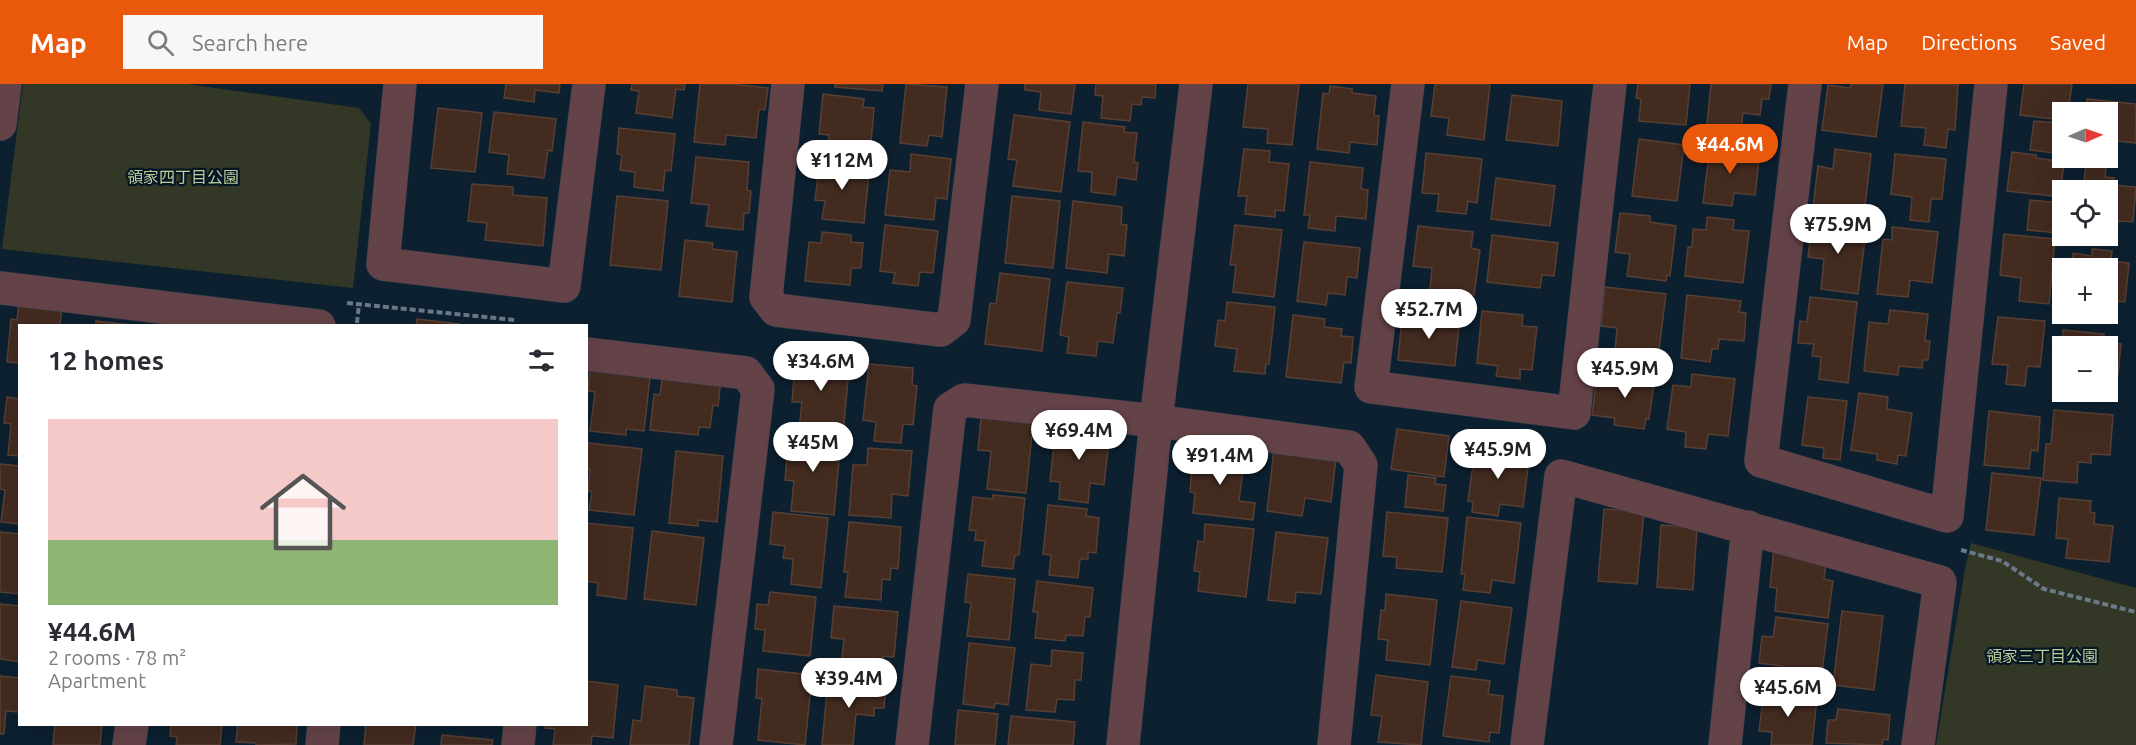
<!DOCTYPE html>
<meta charset="utf-8">
<style>
body{margin:0;font-family:Ubuntu,"Noto Sans JP",sans-serif;background:#f7f7f7;color:#2b2b33;height:100vh;display:flex;flex-direction:column;font-size:22px;white-space:nowrap}
*{box-sizing:border-box;margin:0}
p{font-size:20px;color:#7c7c81}
.icon{flex:none;width:33px;height:33px;fill:none;stroke:currentColor;stroke-width:2;stroke-linecap:round;stroke-linejoin:round}
.map{position:relative;flex:1;overflow:hidden}
.details{position:absolute;left:18px;top:240px;width:570px;height:402px;display:flex;flex-direction:column;background:#fff;border-radius:0px;box-shadow:0 6px 24px #0002}
.details>*{flex:none}
.needle{width:39px;rotate:88deg}
.controls{position:absolute;left:2052px;top:18px;display:grid;gap:12px}
.controls a{display:grid;place-items:center;width:66px;height:66px;border-radius:0px;background:#fff;box-shadow:0 6px 24px #0002;font-size:30px}
.price{position:absolute;translate:-50% -51px;padding:0 14px;border-radius:21px;background:#fff;color:#222;font-size:20px;line-height:39px;filter:drop-shadow(0 2px 3px #0008)}
.price::after{content:'';position:absolute;left:50%;top:36px;width:18px;height:14px;margin-left:-9px;background:inherit;clip-path:polygon(0 0,100% 0,50% 100%)}
.price.selected{background:#ea580c;color:#fff}
ul{padding:0;list-style:none}
li{display:grid;align-content:center;gap:12px;height:318px;padding:0 30px}
li span{display:grid;place-items:center;height:186px;border-radius:0px;color:#555}
li>.icon{margin-inline-start:auto}
span .icon{width:108px;height:108px;fill:#fffc;stroke-width:1}
li b{font-size:26px}
h2{display:flex;justify-content:space-between;align-items:center;height:72px;padding:0 30px;font-size:26px}
header{display:flex;align-items:center;gap:36px;box-sizing:border-box;height:84px;padding:0 30px;background:#ea580c;color:#fff}
header strong{font-size:28px}
nav{display:flex;gap:33px;margin-inline-start:auto;font-size:21px}
.search{width:420px;height:54px;background:#f7f7f7;display:flex;align-items:center;gap:15px;box-sizing:border-box;padding:0 21px;border-radius:0px;color:#7c7c81;font-size:22px}
.map>svg:first-child{display:block}
</style>
<header>
<strong>Map</strong>
<div class="search"><svg class="icon" aria-label="search" viewBox="0 0 24 24"><circle cx="10" cy="10" r="6"/><path d="M15 15l6 6"/></svg>Search here</div>
<nav><a>Map</a><a>Directions</a><a>Saved</a></nav>
</header>
<div class="map">
<svg width="2136" height="661" viewBox="0 0 2136 661">
<rect width="100%" height="100%" fill="#0c2030"/>
<g fill="#333826">
<path d="M23,0H187L359,24L371,40L353,204L2,165Z"/>
<path d="M1971,459L2136,504V661H1936L1965,485Z"/>
</g>
<g fill="#432b20" stroke="#583f33" stroke-width="1.5">
<path d="M506,0H560L559,9L535,6L534,18L504,14Z"/>
<path d="M632,0H685L684,6L676,5L672,34L636,29L639,7L631,6Z"/>
<path d="M700,0H732L768,4L765,26L759,25L756,54L726,51L725,61L694,58Z"/>
<path d="M835,0H883L882,7L835,3Z"/>
<path d="M906,0L947,3L942,53L929,51L927,62L900,59Z"/>
<path d="M1025,0H1075L1071,30L1039,26L1041,8L1025,6Z"/>
<path d="M1096,0H1156L1155,14L1142,13L1141,21L1132,20L1130,37L1101,34L1103,12L1095,11Z"/>
<path d="M1248,0H1299L1292,61L1267,59L1268,45L1243,43Z"/>
<path d="M1435,0H1490L1484,56L1447,51L1449,34L1431,32Z"/>
<path d="M1638,0H1690L1686,41L1639,37L1641,15L1636,14Z"/>
<path d="M1711,0H1771L1769,15H1762L1760,31L1743,29L1741,45L1707,41Z"/>
<path d="M1851,0H1883L1876,53L1822,46L1828,1L1850,4Z"/>
<path d="M1905,0H1958L1955,46L1948,45L1946,64L1924,61L1926,44L1901,42Z"/>
<path d="M2024,0H2072L2068,28H2062V36L2020,31Z"/>
<path d="M1330,2L1352,5V9L1376,12L1374,31L1379,32L1377,61L1350,58L1349,69L1317,65L1323,9L1329,10Z"/>
<path d="M823,10L864,15L863,23L874,24L870,71L828,67L829,51L819,50Z"/>
<path d="M1512,11L1562,17L1558,62L1506,56Z"/>
<path d="M2087,15L2136,20V59L2108,56V28H2085Z"/>
<path d="M438,24L482,29L475,88L431,84Z"/>
<path d="M494,28L556,35L552,67L548,66L544,94L507,90L509,71L489,68Z"/>
<path d="M1014,31L1070,38L1061,108L1013,102L1017,76L1008,75Z"/>
<path d="M2034,37L2058,39L2057,46L2062,47V70L2030,66Z"/>
<path d="M1083,38L1125,43L1124,48L1137,49L1134,78L1138,79L1136,96L1117,93L1115,111L1091,108L1092,88L1078,87Z"/>
<path d="M619,44L675,50L671,87L665,86L663,107L634,103L635,88L620,86L622,71L617,70Z"/>
<path d="M1639,55L1684,61L1677,117L1632,112Z"/>
<path d="M1710,62L1760,68L1755,111L1734,109L1732,122L1703,119Z"/>
<path d="M1244,65L1270,67L1269,78L1289,80L1284,127L1275,126V133L1245,130L1247,112H1238Z"/>
<path d="M1835,65L1871,70L1864,130L1813,124L1818,82L1833,85Z"/>
<path d="M2012,68L2036,71V74L2064,78L2060,113L2007,107Z"/>
<path d="M1426,69L1482,75L1477,119L1468,117L1466,130L1437,127L1439,110L1422,109Z"/>
<path d="M911,70L951,75L947,115L936,114L934,136L885,131L890,86L910,88Z"/>
<path d="M1895,70L1946,75L1942,115H1931L1929,138L1910,136L1912,113L1891,110Z"/>
<path d="M696,73L749,78L747,106L751,107L749,129H744L743,146L706,142L709,121L691,119Z"/>
<path d="M820,76L858,80L857,88L869,90L864,139L822,135L825,117L815,116Z"/>
<path d="M1310,78L1363,84L1361,105L1368,106L1366,135L1336,132L1335,147L1308,144L1310,131H1304Z"/>
<path d="M2086,80L2106,82L2105,93L2114,94L2113,101L2136,103L2133,138L2118,137L2117,147L2108,146V106H2083Z"/>
<path d="M1496,94L1555,102L1550,142L1491,135Z"/>
<path d="M472,100L513,103V111L547,114L543,162L485,156L487,139L468,137Z"/>
<path d="M617,112L668,117L661,186L610,181Z"/>
<path d="M1012,112L1060,117L1053,184L1005,179Z"/>
<path d="M2030,116L2061,119L2058,149L2027,146Z"/>
<path d="M1073,117L1122,123L1121,140L1127,141L1124,172L1109,170L1107,189L1066,184Z"/>
<path d="M1620,129L1650,132V138L1676,142L1670,192L1667,191L1666,197L1627,192L1630,170L1615,168Z"/>
<path d="M1707,133L1734,136L1733,146L1749,147L1743,199L1685,192L1688,163H1692L1693,145L1706,146Z"/>
<path d="M1820,134L1843,137L1842,145L1866,148L1858,210L1821,205L1824,175L1808,173L1812,140L1819,141Z"/>
<path d="M885,141L938,147L933,189L920,188L918,202L893,199L895,189L880,187Z"/>
<path d="M1235,141L1282,146L1274,213L1233,208L1236,181H1230Z"/>
<path d="M1418,142L1473,148L1471,164L1480,166L1474,211L1430,206L1432,184L1413,182Z"/>
<path d="M1892,143L1938,148L1932,199L1910,196L1908,213L1877,210L1883,155L1892,156Z"/>
<path d="M822,148L851,151V158L863,159L861,184H851L850,201L805,197L809,158L821,159Z"/>
<path d="M2004,150L2055,155L2049,220L2019,217L2021,194L2000,191Z"/>
<path d="M1492,151L1558,159L1554,192L1542,191L1540,204L1487,198Z"/>
<path d="M685,156L713,159L712,165L737,168L732,218L679,212Z"/>
<path d="M1304,158L1360,164L1357,194L1347,193L1345,211L1328,209L1326,221L1297,217Z"/>
<path d="M2092,165L2112,167L2111,177L2129,179L2125,218L2109,217L2107,231L2094,230H2108V184H2071L2073,169L2092,172Z"/>
<path d="M1000,189L1050,195L1042,267L985,260L990,219L996,220Z"/>
<path d="M1067,198L1123,204L1120,229H1117L1113,259L1098,257L1096,272L1067,269L1069,253L1060,251Z"/>
<path d="M1605,203L1666,210L1658,273L1615,267L1617,244L1601,242Z"/>
<path d="M1687,211L1741,217L1739,228L1746,229L1744,257L1719,255L1718,265H1712L1710,278L1681,274Z"/>
<path d="M1810,213L1857,218L1848,299L1819,295L1821,273L1812,272L1814,260L1798,259L1800,237L1807,238Z"/>
<path d="M19,218L62,223L60,242H20V279L7,278L11,235L17,236Z"/>
<path d="M1227,218L1275,223L1269,280H1266L1265,290L1234,287L1237,265L1215,262L1218,236L1225,237Z"/>
<path d="M1432,223L1449,225L1448,239L1459,241L1455,282L1398,276L1402,234L1431,237Z"/>
<path d="M1890,226L1928,230L1925,257H1930L1928,276H1923L1922,284L1899,282L1898,291L1864,287L1869,238L1888,240Z"/>
<path d="M1482,227L1523,231L1522,242L1537,243L1532,286L1520,285V295L1496,292L1498,282L1477,279Z"/>
<path d="M1293,231L1325,235L1324,243L1342,245L1341,252L1353,253L1351,279L1344,278L1341,299L1286,293Z"/>
<path d="M1998,233L2045,237L2040,283L2027,282L2025,302L2006,300L2008,281L1992,280Z"/>
<path d="M417,235L459,240V242H416Z"/>
<path d="M96,237L140,242H96Z"/>
<path d="M2063,246L2104,250L2103,258L2121,260L2118,291L2108,290V262H2062V293H2058Z"/>
<path d="M796,269L850,274L843,350L799,346L802,318H792Z"/>
<path d="M869,280L913,284L912,301L917,302L913,341L903,340L901,359L874,357L876,338L863,336Z"/>
<path d="M1619,285L1650,290L1649,300H1654L1649,335H1646L1644,345L1614,341L1615,334L1592,331L1596,298L1617,301Z"/>
<path d="M590,287L650,293L644,347L626,345V351L590,347L595,308L588,307Z"/>
<path d="M663,288L721,295L718,322L713,321L710,344L699,343L698,351L650,346L654,310L660,311Z"/>
<path d="M1692,290L1735,295L1728,352L1708,350L1706,365L1685,363L1686,348L1667,345L1673,301L1691,303Z"/>
<path d="M1859,309L1888,313L1887,325L1912,329L1906,372L1898,371L1897,380L1877,376V370L1851,366Z"/>
<path d="M7,313L20,315V372L8,371L11,340L4,339Z"/>
<path d="M1808,313L1847,317L1840,376L1823,374L1824,364L1802,361Z"/>
<path d="M2054,326L2113,331L2110,371L2091,370V379L2078,378L2077,399L2043,396L2046,360H2051Z"/>
<path d="M1989,327L2040,333L2038,367L2031,366L2029,385L1984,381Z"/>
<path d="M981,334L1033,339L1026,409L987,405L991,367L978,366Z"/>
<path d="M1056,342L1110,347L1104,401L1090,399L1088,419L1059,415L1060,398L1050,397Z"/>
<path d="M1397,345L1449,352L1444,393L1391,385Z"/>
<path d="M789,350L841,355L834,431L791,427L794,397L785,396Z"/>
<path d="M588,359L642,365L634,431L589,426L592,408L588,407L590,385H586Z"/>
<path d="M1483,360L1517,364L1516,374L1529,376L1523,423L1500,420L1498,432L1472,428L1473,418L1468,417L1474,372L1481,373Z"/>
<path d="M868,364L912,367L908,412L892,410L891,434L849,431L853,381H867Z"/>
<path d="M1203,366L1245,371L1239,417L1255,419L1253,436L1193,429L1195,409L1190,408L1192,381L1201,382Z"/>
<path d="M1274,366L1336,374L1331,418L1305,414L1302,432L1267,427Z"/>
<path d="M676,367L723,372L717,438L698,436V442L669,439Z"/>
<path d="M0,380L20,382V440L1,438L5,406L0,405Z"/>
<path d="M1992,389L2041,394L2034,451L1986,446Z"/>
<path d="M1408,391L1436,394L1435,400L1446,401L1443,427L1405,423Z"/>
<path d="M993,411L1025,414L1019,471H1015L1013,485L982,482L985,457L975,456L976,447L969,446L973,413L993,415Z"/>
<path d="M2059,414L2091,417L2090,428L2095,429L2094,440L2113,442L2109,478L2066,474L2068,455L2056,454Z"/>
<path d="M1048,421L1087,425L1086,432L1099,434L1096,469L1088,468V475H1080L1078,494L1049,491L1051,471L1043,470Z"/>
<path d="M1604,425L1644,428L1637,500L1598,497Z"/>
<path d="M773,428L828,434L821,504L791,500L793,475L783,474L785,462L770,460Z"/>
<path d="M1387,428L1448,434L1442,488L1396,484L1397,473L1383,472Z"/>
<path d="M1467,433L1521,439L1514,499L1492,496L1490,509L1463,506L1465,490H1461Z"/>
<path d="M849,438L901,443L898,485L891,484L890,496L882,495L881,516L845,513L848,488H844Z"/>
<path d="M586,439L633,444L626,515L597,511L598,499L586,497Z"/>
<path d="M1205,440L1254,445L1246,513L1198,507L1200,488L1194,487L1198,457L1204,458Z"/>
<path d="M1661,441L1697,444L1693,506L1657,503Z"/>
<path d="M652,447L704,454L696,521L644,515Z"/>
<path d="M0,448L20,450V510L0,508Z"/>
<path d="M1276,448L1328,454L1321,510L1296,508L1295,519L1268,516Z"/>
<path d="M1774,464L1827,471L1824,495L1833,497L1828,534L1775,527L1777,504L1770,503Z"/>
<path d="M968,490L1015,495L1009,556L967,552L971,519L965,518Z"/>
<path d="M1037,497L1093,504L1090,533H1085L1083,552L1066,551L1065,557L1035,554L1038,528H1033Z"/>
<path d="M770,508L816,513L810,572L763,567L765,546L755,545L757,520L768,521Z"/>
<path d="M1386,510L1437,516L1430,581L1386,576L1388,556L1378,555L1381,526L1385,527Z"/>
<path d="M1461,517L1512,524L1504,580L1477,576L1476,586L1452,583Z"/>
<path d="M0,520L20,522V578L0,575Z"/>
<path d="M834,522L898,528L894,573L883,572L882,578L870,577L869,586L841,583L844,555L831,554Z"/>
<path d="M1842,527L1883,532L1874,606L1833,601Z"/>
<path d="M1776,533L1828,540L1820,605L1780,599L1782,582L1759,579L1762,552L1773,553Z"/>
<path d="M969,559L1015,564L1008,621L995,619L994,624L963,620Z"/>
<path d="M1052,566L1083,569L1081,596H1075L1074,616L1057,615L1055,628L1026,626L1031,580L1051,582Z"/>
<path d="M758,585L812,591L805,661L758,656L762,614H756Z"/>
<path d="M1376,591L1428,598L1421,661L1378,658L1382,632L1371,631Z"/>
<path d="M0,592L20,594V628L6,627L4,650H0Z"/>
<path d="M1451,592L1490,597L1488,610L1503,612L1499,649L1490,648L1489,658L1443,652Z"/>
<path d="M828,596L886,601L884,624H874V632L856,630L853,661H822Z"/>
<path d="M586,597L618,601L613,654L592,652L591,661H553L555,645L545,644L546,640H586Z"/>
<path d="M645,602L677,606V612L694,614L689,661H630L633,636L641,637Z"/>
<path d="M1764,607L1817,614L1812,661H1771L1772,648L1759,647Z"/>
<path d="M1838,625L1890,631L1888,656L1883,655L1882,661L1826,659L1828,636H1836Z"/>
<path d="M958,626L998,630L995,661H955Z"/>
<path d="M1011,632L1075,638L1073,661H1008Z"/>
<path d="M55,640H102L100,661H53Z"/>
<path d="M171,640H222L220,661H176L177,653L170,652Z"/>
<path d="M238,640H297L296,660L256,661V659L236,658Z"/>
<path d="M366,640H416L413,661H364Z"/>
<path d="M442,651L493,656L492,661H441Z"/>
</g>
<g fill="none" stroke-linecap="round" stroke-linejoin="round">
<defs>
<g id="minor">
<path d="M400,0L383,180L564,202L589,0"/>
<path d="M788,0L766,213L776,226L941,246L954,236L982,0"/>
<path d="M1408,0L1371,303L1574,329L1610,0"/>
<path d="M1805,0L1761,377L1947,432L1991,0"/>
<path d="M0,40L5,0"/>
<path d="M0,204L319,242"/>
<path d="M586,270L746,289L758,305L716,661"/>
<path d="M129,661L132,640"/>
<path d="M322,661L324,640"/>
<path d="M518,661L520,640"/>
<path d="M912,661L950,325L964,316L1156,337L1349,363L1361,381L1334,661"/>
<path d="M1527,661L1561,392L1940,498L1918,661"/>
<path d="M1725,661L1748,443"/>
</g>
<path id="tertiary" d="M1123,661L1156,337L1196,0"/>
</defs>
<use href="#minor" stroke="#283b4a" stroke-width="34"/>
<use href="#tertiary" stroke="#283b4a" stroke-width="34"/>
<g stroke="#6a7a88" stroke-width="4" stroke-dasharray="6 3" stroke-linecap="butt">
<path d="M347,219L515,236"/>
<path d="M357,239L359,220"/>
<path d="M1961,466L2002,477L2044,505L2136,528"/>
</g>
<use href="#minor" stroke="#644348" stroke-width="33"/>
<use href="#tertiary" stroke="#644348" stroke-width="33"/>
</g>
<g text-anchor="middle" dominant-baseline="central" stroke-width="4.5" stroke-linejoin="round" paint-order="stroke">
<g font-size="16" fill="#bdcb96" stroke="#031626">
<text x="183" y="93">領家四丁目公園</text>
<text x="2042" y="572">領家三丁目公園</text>
</g>
</g>
</svg>
<div class="controls">
<a><svg class="needle" viewBox="-14 -14 28 28"><path d="M0-13l5 13h-10z" fill="#e53935"/><path d="M0 13l5-13h-10z" fill="#7c7c81"/></svg></a>
<a><svg class="icon" aria-label="locate" viewBox="0 0 24 24"><circle cx="12" cy="12" r="6"/><path d="M12 2v4M12 18v4M2 12h4M18 12h4"/></svg></a>
<a>+</a>
<a>−</a>
</div>
<b class="price selected" style="left:1730px;top:91px">¥44.6M</b>
<b class="price" style="left:842px;top:107px">¥112M</b>
<b class="price" style="left:1838px;top:171px">¥75.9M</b>
<b class="price" style="left:1429px;top:256px">¥52.7M</b>
<b class="price" style="left:821px;top:308px">¥34.6M</b>
<b class="price" style="left:1625px;top:315px">¥45.9M</b>
<b class="price" style="left:1079px;top:377px">¥69.4M</b>
<b class="price" style="left:813px;top:389px">¥45M</b>
<b class="price" style="left:1498px;top:396px">¥45.9M</b>
<b class="price" style="left:1220px;top:402px">¥91.4M</b>
<b class="price" style="left:849px;top:625px">¥39.4M</b>
<b class="price" style="left:1788px;top:634px">¥45.6M</b>
<section class="details">
<h2>12 homes<svg class="icon" aria-label="filters" viewBox="0 0 24 24"><path d="M4 7h16M4 17h16"/><circle cx="9" cy="7" r="2"/><circle cx="15" cy="17" r="2"/></svg></h2>
<ul>
<li><span style="background:linear-gradient(#f6c9c9 65%,#8fb573 0)"><svg class="icon" aria-label="home" viewBox="0 0 24 24"><path d="M3 11l9-7 9 7M6 9v11h12V9"/></svg></span><div><b>¥44.6M</b><p>2 rooms · 78 m²</p><p>Apartment</p></div></li>
</ul>
</section>
</div>
